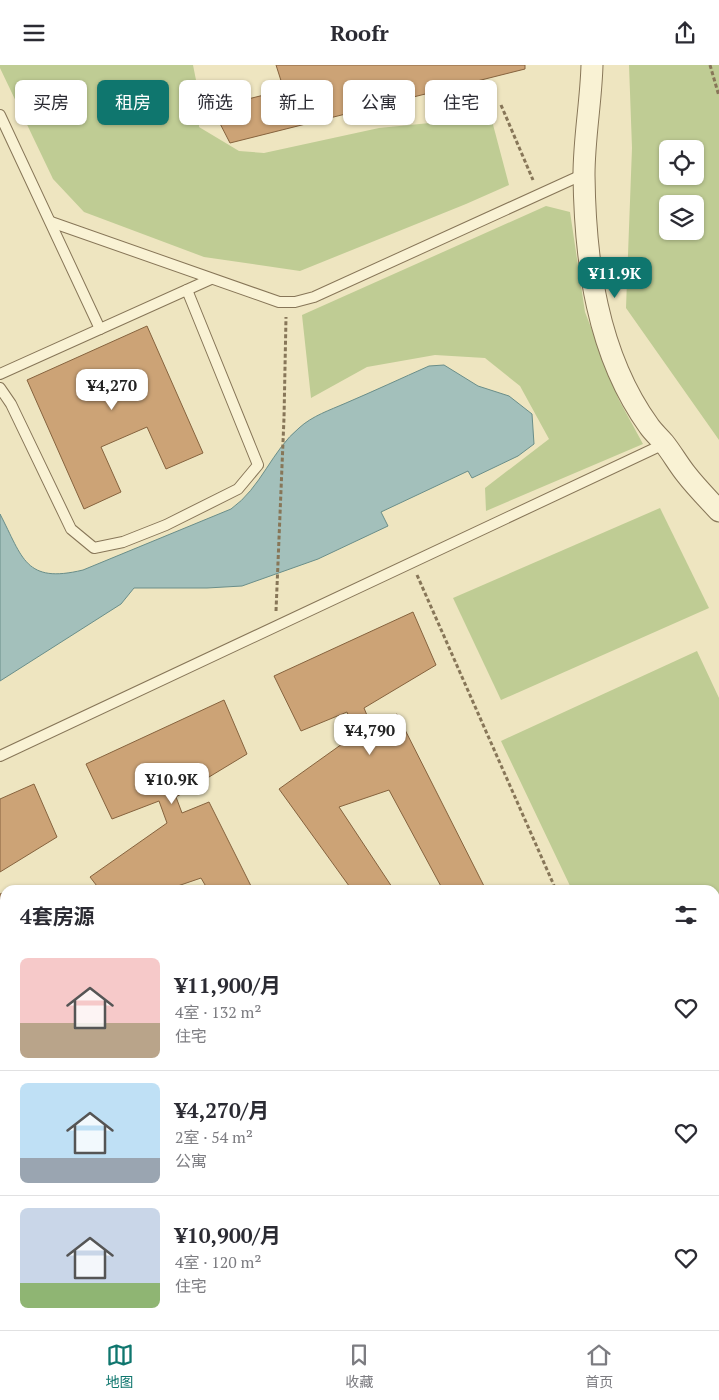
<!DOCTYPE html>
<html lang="zh">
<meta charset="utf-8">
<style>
body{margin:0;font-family:"PT Serif","Noto Sans SC",serif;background:#f7f7f7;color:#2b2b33;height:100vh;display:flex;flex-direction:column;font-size:19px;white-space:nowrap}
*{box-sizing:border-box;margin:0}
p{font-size:16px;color:#7c7c81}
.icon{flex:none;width:28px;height:28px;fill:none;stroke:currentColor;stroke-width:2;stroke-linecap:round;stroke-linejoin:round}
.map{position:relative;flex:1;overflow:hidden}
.panel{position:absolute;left:0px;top:820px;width:720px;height:445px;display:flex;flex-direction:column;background:#fff;border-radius:15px 15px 0 0;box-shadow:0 1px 4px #0004}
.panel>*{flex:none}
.banner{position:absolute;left:15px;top:15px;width:690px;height:45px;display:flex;gap:10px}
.tools{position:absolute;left:659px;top:75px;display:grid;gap:10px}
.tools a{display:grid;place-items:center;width:45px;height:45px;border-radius:8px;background:#fff;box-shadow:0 1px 4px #0004;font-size:25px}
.price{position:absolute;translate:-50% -42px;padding:0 11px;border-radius:10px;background:#fff;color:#222;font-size:16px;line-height:32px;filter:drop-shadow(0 1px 2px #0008)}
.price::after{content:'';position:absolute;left:50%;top:30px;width:15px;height:11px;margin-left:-8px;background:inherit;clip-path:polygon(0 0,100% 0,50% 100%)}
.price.current{background:#0f766e;color:#fff}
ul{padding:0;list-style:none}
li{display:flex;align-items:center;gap:15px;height:125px;padding:0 20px}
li+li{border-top:1px solid #e1e1e2}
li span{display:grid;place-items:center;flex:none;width:140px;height:100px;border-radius:8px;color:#555}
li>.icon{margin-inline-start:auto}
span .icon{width:60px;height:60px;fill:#fffc;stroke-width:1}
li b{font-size:21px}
h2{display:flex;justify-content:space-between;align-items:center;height:60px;padding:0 20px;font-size:21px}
.pill{padding:0 18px;border-radius:8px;background:#fff;box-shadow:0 1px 4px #0004;font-size:18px;line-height:45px}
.pill.current{background:#0f766e;color:#fff}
header{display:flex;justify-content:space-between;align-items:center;height:65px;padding:0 20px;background:#fff;font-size:22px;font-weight:800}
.dock{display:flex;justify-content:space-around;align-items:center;height:70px;border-top:1px solid #e1e1e2;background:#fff;font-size:14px;color:#7c7c81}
.dock a{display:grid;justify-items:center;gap:2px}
.dock .current{color:#0f766e}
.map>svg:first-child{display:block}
</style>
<header><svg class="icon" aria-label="menu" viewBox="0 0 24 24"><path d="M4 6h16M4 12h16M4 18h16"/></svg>Roofr<svg class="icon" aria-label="share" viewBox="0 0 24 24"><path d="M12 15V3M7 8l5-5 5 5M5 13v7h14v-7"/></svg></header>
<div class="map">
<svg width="719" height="1265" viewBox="0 0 719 1265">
<rect width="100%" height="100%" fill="#eee5c0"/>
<g fill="#bfcc94" fill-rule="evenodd">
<path d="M0,0H193L199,30V62L239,86L264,88L379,63L491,52L509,120L466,139L300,206L204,192L84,147L53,114L0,3Z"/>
<path d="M629,0H719V375L626,243L632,83ZM668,84H695V111H668ZM668,139H695V166H668Z"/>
<path d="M546,141L570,147L585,247L619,335L643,379L486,446L485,423L549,374L520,321L485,293L435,290L367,302L311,333L302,250Z"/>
<path d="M660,443L709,543L501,635L453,533Z"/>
<path d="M697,586L719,633V944L715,946V825H572L501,676Z"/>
<path d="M715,1200L719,1202V1265H491L502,1260H715Z"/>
</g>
<path fill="#a3c0bb" stroke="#6a8e89" d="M444,300L478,321L509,331L532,349L534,379L518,391L472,413L468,406L381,447L388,461L318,494L242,521L207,523H134L121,539L0,616V449C23,493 25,519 83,505L231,444C261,423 272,385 299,363C312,351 330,345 346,338C374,326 402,313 429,301Z"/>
<g fill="#cca376" stroke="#86633e">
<path d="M276,0H525V4L230,78L212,43L284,25Z"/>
<path d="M147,261L203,388L166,404L147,362L101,382L121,427L84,444L27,315Z"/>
<path d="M413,547L436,600L364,643L371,660L397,649L486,825H443L389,725L339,742L394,825H352L279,724L356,669L347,647L301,666L274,611Z"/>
<path d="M224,635L247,689L176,732L182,748L209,737L253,825H208L201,813L166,825H100L90,812L167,758L159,736L112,754L86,699Z"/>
<path d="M34,719L57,772L0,807V734Z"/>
<path d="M5,827V898L0,900V829Z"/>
<path d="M0,974L5,982V1040L0,1033Z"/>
<path d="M39,1260H152L163,1265H38Z"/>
</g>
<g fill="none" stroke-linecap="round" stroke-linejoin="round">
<defs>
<g id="service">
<path d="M0,50L100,264"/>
<path d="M51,157L279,237H295L314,232L584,109"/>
<path d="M0,309L211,214"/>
<path d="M0,323L11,339L71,464L94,483L123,477L166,460L238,424L258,400L187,225"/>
<path d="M0,691L664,379"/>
<path d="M0,1191L5,1193"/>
</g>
<g id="minor">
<path d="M592,0C591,37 584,73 584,110C585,196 597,289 649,361C653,367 659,372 664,378C672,388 678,399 686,409C696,422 708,434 719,446"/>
<path d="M715,1029L719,1027"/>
<path d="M281,1265L283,1260"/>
</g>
</defs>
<use href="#service" stroke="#877658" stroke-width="12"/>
<use href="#minor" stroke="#877658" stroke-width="23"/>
<g stroke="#877658" stroke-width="3" stroke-dasharray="4 2.5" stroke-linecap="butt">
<path d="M710,0L719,31"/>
<path d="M501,40L533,115"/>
<path d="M417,510L556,825"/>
<path d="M276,546L284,353L286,252"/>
<path d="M715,1164L719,1166"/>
</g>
<use href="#service" stroke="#f9f2d4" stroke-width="10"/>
<use href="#minor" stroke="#f9f2d4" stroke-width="21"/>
</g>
</svg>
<div class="tools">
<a><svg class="icon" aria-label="locate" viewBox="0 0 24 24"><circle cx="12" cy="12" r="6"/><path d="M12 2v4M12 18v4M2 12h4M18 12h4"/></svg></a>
<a><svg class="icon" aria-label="layers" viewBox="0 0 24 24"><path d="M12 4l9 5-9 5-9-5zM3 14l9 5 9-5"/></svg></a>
</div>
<b class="price current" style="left:615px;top:234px">¥11.9K</b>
<b class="price" style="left:112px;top:346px">¥4,270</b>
<b class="price" style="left:370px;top:691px">¥4,790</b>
<b class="price" style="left:172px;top:740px">¥10.9K</b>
<div class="banner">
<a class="pill">买房</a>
<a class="pill current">租房</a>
<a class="pill">筛选</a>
<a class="pill">新上</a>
<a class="pill">公寓</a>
<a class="pill">住宅</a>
</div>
<section class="panel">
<h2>4套房源<svg class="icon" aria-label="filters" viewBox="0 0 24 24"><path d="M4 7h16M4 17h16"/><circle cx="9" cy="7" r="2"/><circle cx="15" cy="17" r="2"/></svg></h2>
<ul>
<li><span style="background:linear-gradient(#f6c9c9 65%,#b9a48a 0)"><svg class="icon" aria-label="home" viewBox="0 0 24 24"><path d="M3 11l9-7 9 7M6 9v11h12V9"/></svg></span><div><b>¥11,900/月</b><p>4室 · 132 m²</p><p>住宅</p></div><svg class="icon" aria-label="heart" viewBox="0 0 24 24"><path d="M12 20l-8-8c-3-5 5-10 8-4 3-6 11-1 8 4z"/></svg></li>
<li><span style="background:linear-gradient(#bfe0f5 75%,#9aa5b1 0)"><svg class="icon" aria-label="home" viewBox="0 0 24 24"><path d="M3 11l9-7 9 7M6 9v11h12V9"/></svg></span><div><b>¥4,270/月</b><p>2室 · 54 m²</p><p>公寓</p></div><svg class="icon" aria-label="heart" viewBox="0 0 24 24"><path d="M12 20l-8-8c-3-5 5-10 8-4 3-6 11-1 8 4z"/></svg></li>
<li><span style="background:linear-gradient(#c9d6e8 75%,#8fb573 0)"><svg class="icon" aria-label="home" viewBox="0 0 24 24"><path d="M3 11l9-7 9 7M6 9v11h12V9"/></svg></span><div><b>¥10,900/月</b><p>4室 · 120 m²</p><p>住宅</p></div><svg class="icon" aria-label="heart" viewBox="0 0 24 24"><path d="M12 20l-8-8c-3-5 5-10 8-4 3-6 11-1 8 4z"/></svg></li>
</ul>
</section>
</div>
<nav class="dock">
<a class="current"><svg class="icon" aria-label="map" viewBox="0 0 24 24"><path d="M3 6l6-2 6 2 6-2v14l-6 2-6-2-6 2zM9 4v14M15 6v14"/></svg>地图</a>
<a><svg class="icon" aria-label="saved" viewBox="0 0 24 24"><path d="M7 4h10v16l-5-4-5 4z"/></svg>收藏</a>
<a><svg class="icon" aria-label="home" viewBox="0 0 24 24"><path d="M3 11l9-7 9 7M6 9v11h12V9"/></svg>首页</a>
</nav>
